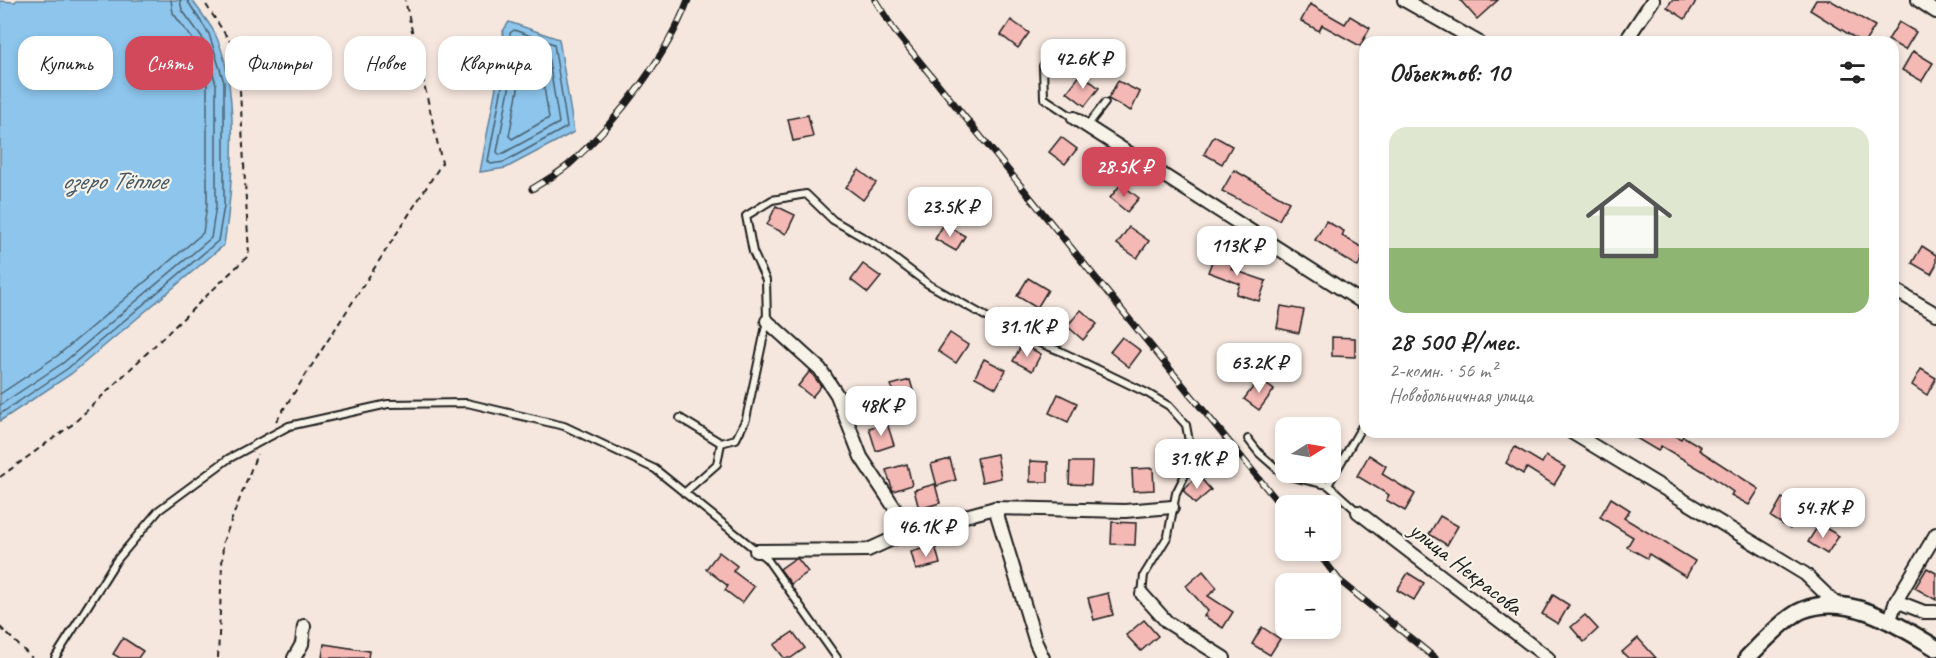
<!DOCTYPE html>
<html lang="ru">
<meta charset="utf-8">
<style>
body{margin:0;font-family:Caveat,sans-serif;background:#f2f2f2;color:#222;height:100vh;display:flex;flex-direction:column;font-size:22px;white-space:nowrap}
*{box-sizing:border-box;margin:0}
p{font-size:20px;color:#767676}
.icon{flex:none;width:33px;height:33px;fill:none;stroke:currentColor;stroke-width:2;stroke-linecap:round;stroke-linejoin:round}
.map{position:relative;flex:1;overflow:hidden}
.panel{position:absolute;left:1359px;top:36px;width:540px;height:402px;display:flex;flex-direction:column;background:#fff;border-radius:18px;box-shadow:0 3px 9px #0003}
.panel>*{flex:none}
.guide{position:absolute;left:18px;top:36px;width:570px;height:54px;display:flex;gap:12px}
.needle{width:39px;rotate:79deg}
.controls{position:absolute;left:1275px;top:417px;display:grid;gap:12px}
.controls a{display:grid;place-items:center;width:66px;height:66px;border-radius:12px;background:#fff;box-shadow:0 3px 9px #0003;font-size:30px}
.price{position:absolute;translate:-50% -51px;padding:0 14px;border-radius:12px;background:#fff;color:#222;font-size:20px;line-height:39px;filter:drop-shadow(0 2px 3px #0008)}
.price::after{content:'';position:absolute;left:50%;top:36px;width:18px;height:14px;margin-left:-9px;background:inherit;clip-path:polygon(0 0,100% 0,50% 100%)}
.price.active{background:#d1495b;color:#fff}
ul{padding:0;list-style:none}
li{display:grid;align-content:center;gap:12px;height:318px;padding:0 30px}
li span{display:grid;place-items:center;height:186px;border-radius:18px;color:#555}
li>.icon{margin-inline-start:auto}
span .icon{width:108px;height:108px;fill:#fffc;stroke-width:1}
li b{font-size:26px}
h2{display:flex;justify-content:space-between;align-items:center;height:72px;padding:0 30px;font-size:26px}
.tag{padding:0 21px;border-radius:18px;background:#fff;box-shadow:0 3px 9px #0003;font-size:21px;line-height:54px}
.tag.active{background:#d1495b;color:#fff}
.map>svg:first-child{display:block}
</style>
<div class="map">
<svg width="1936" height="658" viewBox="0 0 1936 658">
<rect width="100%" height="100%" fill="#f6e7de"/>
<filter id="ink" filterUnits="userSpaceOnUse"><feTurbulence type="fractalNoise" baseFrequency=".0167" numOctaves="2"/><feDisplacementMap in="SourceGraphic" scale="12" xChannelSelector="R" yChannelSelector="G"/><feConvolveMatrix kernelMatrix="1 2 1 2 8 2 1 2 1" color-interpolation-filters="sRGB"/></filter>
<g filter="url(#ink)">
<g fill="#8dc5ec" stroke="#608199" stroke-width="1.5">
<path d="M17,0H192C199,10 207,20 213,30C241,80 233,189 224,245L71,374L0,421V1L15,2Z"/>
<path d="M509,22L559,39L574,132L506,168L480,172L504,44L503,31Z"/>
</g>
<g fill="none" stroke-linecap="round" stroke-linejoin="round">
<g stroke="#49606f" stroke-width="1.5">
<path d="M514,30L554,44L567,127L504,162L491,164L488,161L510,45V33Z"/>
<path d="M521,39L547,49L559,123L500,155L497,152L518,42Z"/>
<path d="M529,51L539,56L549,118L512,139L509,136L525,53Z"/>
<path d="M0,394L57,356L203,233L207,205V85L194,41L173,13L171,0"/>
<path d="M0,405L63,363L211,238L216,206V84L202,37L182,10L180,0"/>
<path d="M0,414L67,369L218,241L224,206V82L209,34L187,0"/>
</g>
</g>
<g fill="#f4b8b5" stroke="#1c1c1c" stroke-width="1.5">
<path d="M1460,0H1498L1477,19Z"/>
<path d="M1672,0H1697L1685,19L1667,7Z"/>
<path d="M1816,0H1830L1875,26L1865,42H1861L1810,10Z"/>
<path d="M1310,4L1345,24L1350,16L1370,28L1360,46L1322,25L1319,31L1301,21Z"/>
<path d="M1011,20L1029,33L1018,48L1001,35Z"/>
<path d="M1899,22L1916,32L1905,50L1888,40Z"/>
<path d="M1913,51L1933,63L1922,81L1902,70Z"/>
<path d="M1081,74L1099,88L1085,106L1067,92Z"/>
<path d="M1118,81L1140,92L1131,111L1108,99Z"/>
<path d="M808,115L813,137L793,141L788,119Z"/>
<path d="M1214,136L1232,146L1222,164L1204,154Z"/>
<path d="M1061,137L1077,149L1065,164L1049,152Z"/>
<path d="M859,170L876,183L863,200L846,187Z"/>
<path d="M1234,170L1289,202L1279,220L1222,191Z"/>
<path d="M1121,184L1139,198L1127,212L1110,198Z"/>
<path d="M776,206L795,215L786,234L767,225Z"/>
<path d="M1326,221L1344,231L1342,236L1365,249L1358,267L1315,240Z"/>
<path d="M944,224L965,236L956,251L935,239Z"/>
<path d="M1129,227L1149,241L1137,258L1117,244Z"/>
<path d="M1922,246L1936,255V265L1931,274L1912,263Z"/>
<path d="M1216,251L1235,258L1231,269L1266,281L1259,301L1236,294L1240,284L1208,272Z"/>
<path d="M863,264L881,277L868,293L851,280Z"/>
<path d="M1028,278L1048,290L1037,308L1017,296Z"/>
<path d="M1281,306L1304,310L1299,333L1277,328Z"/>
<path d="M1081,310L1097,324L1083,340L1067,326Z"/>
<path d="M950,333L968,345L956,363L938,351Z"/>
<path d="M1122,337L1141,351L1129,367L1110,352Z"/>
<path d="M1332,337L1355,338V357L1332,356Z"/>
<path d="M1022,344L1041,354L1032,371L1013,361Z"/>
<path d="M984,359L1006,370L996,388L975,377Z"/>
<path d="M1921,369L1936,378L1927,395L1912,385Z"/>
<path d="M810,371L821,386L812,397L798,386Z"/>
<path d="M1259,379L1274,390L1259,410L1244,399Z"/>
<path d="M910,380L916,401L897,406L891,385Z"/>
<path d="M1058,394L1077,403L1068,422L1049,413Z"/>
<path d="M887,423L894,445L876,451L869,428Z"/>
<path d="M1626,432H1669L1681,439L1683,436L1701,447L1699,450L1759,489L1749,505L1731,495L1733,492L1708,474L1661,446L1658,451Z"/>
<path d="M1515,447L1542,463L1546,456L1565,467L1554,485L1527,468L1523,474L1506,463Z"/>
<path d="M997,454L1001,478L982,482L977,458Z"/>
<path d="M1369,455L1386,466L1382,474L1415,494L1405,511L1386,500L1389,495L1357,476Z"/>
<path d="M950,459L956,480L937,486L931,464Z"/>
<path d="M1030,461L1048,462V482H1030Z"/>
<path d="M1070,462H1092L1091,485L1069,484Z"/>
<path d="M907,464L912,485L893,491L886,470Z"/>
<path d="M1153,468L1154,490L1133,491L1132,469Z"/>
<path d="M1198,475L1211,490L1195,504L1183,490Z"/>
<path d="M935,484L940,503L919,509L914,490Z"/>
<path d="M1611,498L1630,510L1624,518L1695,561L1686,577L1649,554L1647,558L1627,547L1633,537L1600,517Z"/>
<path d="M1782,498L1802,510L1790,529L1771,517Z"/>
<path d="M1440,516L1458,526L1447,545L1429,534Z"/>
<path d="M1112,522L1136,523L1135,545L1111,544Z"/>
<path d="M1819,524L1839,536L1827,554L1808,542Z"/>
<path d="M935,545L940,564L916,570L911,552Z"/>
<path d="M719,552L737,566L733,571L754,587L742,603L725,590L728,586L706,569Z"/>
<path d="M794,559H798L808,572L791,584L780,569Z"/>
<path d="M1927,568L1936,573V600L1915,588Z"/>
<path d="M1203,571L1217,588L1208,596L1233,612L1223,628L1204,616L1208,611L1186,586Z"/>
<path d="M1408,573L1424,583L1414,600L1397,590Z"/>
<path d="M1108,593L1113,615L1094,620L1088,598Z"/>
<path d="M1553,595L1569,605L1558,624L1542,614Z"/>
<path d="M1585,615L1598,629L1584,642L1571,627Z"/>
<path d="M1144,620L1158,636L1141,651L1126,635Z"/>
<path d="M1262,627L1280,639L1270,655L1252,644Z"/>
<path d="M793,632L805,648L791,658H784L774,645Z"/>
<path d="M123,638L143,651L138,658H120L113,654Z"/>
<path d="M1638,638L1656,658H1628L1622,652Z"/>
<path d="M324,644L369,651L368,658H322Z"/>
</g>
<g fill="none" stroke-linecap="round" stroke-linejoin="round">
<defs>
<g id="service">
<path d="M1054,51L1043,66L1044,98L1074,118"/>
<path d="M1087,126L1105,103"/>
<path d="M680,418L721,443L717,464L684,493"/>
<path d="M1248,439L1259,453L1284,475L1328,485L1358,512"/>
<path d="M721,443L736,439L746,419L767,321L766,280L753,252L746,216L772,200L806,194L833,220L878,246L928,284L1015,333L1060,351L1147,393L1169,406L1186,425L1190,447L1187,471L1176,493L1168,536L1144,575L1142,594"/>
<path d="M1328,485L1365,421"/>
<path d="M55,658L116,561L159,510L228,459L289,426L388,404L467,403L564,426L655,469L767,559L837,658"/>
</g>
<g id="minor">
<path d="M1404,0L1478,42"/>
<path d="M1918,0L1936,12"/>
<path d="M1625,42L1653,0"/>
<path d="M1074,118L1365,304"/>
<path d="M1893,289L1936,314"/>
<path d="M767,321L820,369L837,395L861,457L910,531"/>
<path d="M1571,432L1805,574L1835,603"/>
<path d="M995,508L1036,643L1043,658"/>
<path d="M1358,512L1548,658"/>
<path d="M756,551L868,550L910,531L995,508L1125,511L1172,507"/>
<path d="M1142,594L1167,622L1224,658"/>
<path d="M1896,601L1924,612H1936"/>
<path d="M1890,620L1896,601L1936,534"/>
<path d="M294,658L302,644L304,626"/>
</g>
<path id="tertiary" d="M1747,658C1760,645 1787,616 1803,610C1849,592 1898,625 1936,648"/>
</defs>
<use href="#service" stroke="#1c1c1c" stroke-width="10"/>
<use href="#minor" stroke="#1c1c1c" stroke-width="16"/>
<use href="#tertiary" stroke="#1c1c1c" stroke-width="20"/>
<g stroke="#1c1c1c" stroke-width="2" stroke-dasharray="6 4.5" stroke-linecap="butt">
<path d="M276,421L442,163L405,0"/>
<path d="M0,477L73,424L249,255L238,54L203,0"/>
<path d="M0,627L32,658"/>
<path d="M218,658L223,542L257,454"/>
</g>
<use href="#service" stroke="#f7f3e8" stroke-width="6"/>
<use href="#minor" stroke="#f7f3e8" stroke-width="12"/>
<use href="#tertiary" stroke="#f7f3e8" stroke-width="15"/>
<defs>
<g id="rail">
<path d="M875,0L894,30L1286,512"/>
<path d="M532,189C546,180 562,172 574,160C618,120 667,56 688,0"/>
<path d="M1316,550L1339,580L1435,658"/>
</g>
</defs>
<use href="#rail" stroke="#1c1c1c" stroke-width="7"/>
<use href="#rail" stroke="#f7f3e8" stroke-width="4.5" stroke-dasharray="14" stroke-linecap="butt"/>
</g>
</g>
<g text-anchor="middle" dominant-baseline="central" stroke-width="4.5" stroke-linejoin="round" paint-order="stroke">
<g font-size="24" fill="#1c1c1c" stroke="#f7f3e8">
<text transform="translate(1466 568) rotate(38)">улица Некрасова</text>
</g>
<g font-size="26" font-style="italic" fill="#445765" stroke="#f7f3e8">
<text x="114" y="180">озеро Тёплое</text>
</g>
</g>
</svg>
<div class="controls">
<a><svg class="needle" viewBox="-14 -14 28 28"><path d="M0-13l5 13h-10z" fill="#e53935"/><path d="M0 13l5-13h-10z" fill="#767676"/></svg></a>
<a>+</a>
<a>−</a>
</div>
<b class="price" style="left:1083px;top:90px">42.6K ₽</b>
<b class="price active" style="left:1124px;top:198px">28.5K ₽</b>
<b class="price" style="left:950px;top:238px">23.5K ₽</b>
<b class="price" style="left:1237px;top:277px">113K ₽</b>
<b class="price" style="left:1027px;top:358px">31.1K ₽</b>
<b class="price" style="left:1259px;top:394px">63.2K ₽</b>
<b class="price" style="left:881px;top:437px">48K ₽</b>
<b class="price" style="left:1197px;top:490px">31.9K ₽</b>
<b class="price" style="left:1823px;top:539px">54.7K ₽</b>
<b class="price" style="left:926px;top:558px">46.1K ₽</b>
<div class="guide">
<a class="tag">Купить</a>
<a class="tag active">Снять</a>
<a class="tag">Фильтры</a>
<a class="tag">Новое</a>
<a class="tag">Квартира</a>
</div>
<section class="panel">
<h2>Объектов: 10<svg class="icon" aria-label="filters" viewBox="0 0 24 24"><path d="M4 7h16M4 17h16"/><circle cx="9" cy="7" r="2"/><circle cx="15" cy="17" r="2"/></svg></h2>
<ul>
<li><span style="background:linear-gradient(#dfe7d0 65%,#8fb573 0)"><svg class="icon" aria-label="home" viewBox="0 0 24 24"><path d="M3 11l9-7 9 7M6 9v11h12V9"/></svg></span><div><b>28 500 ₽/мес.</b><p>2-комн. · 56 m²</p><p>Новобольничная улица</p></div></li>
</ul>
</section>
</div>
